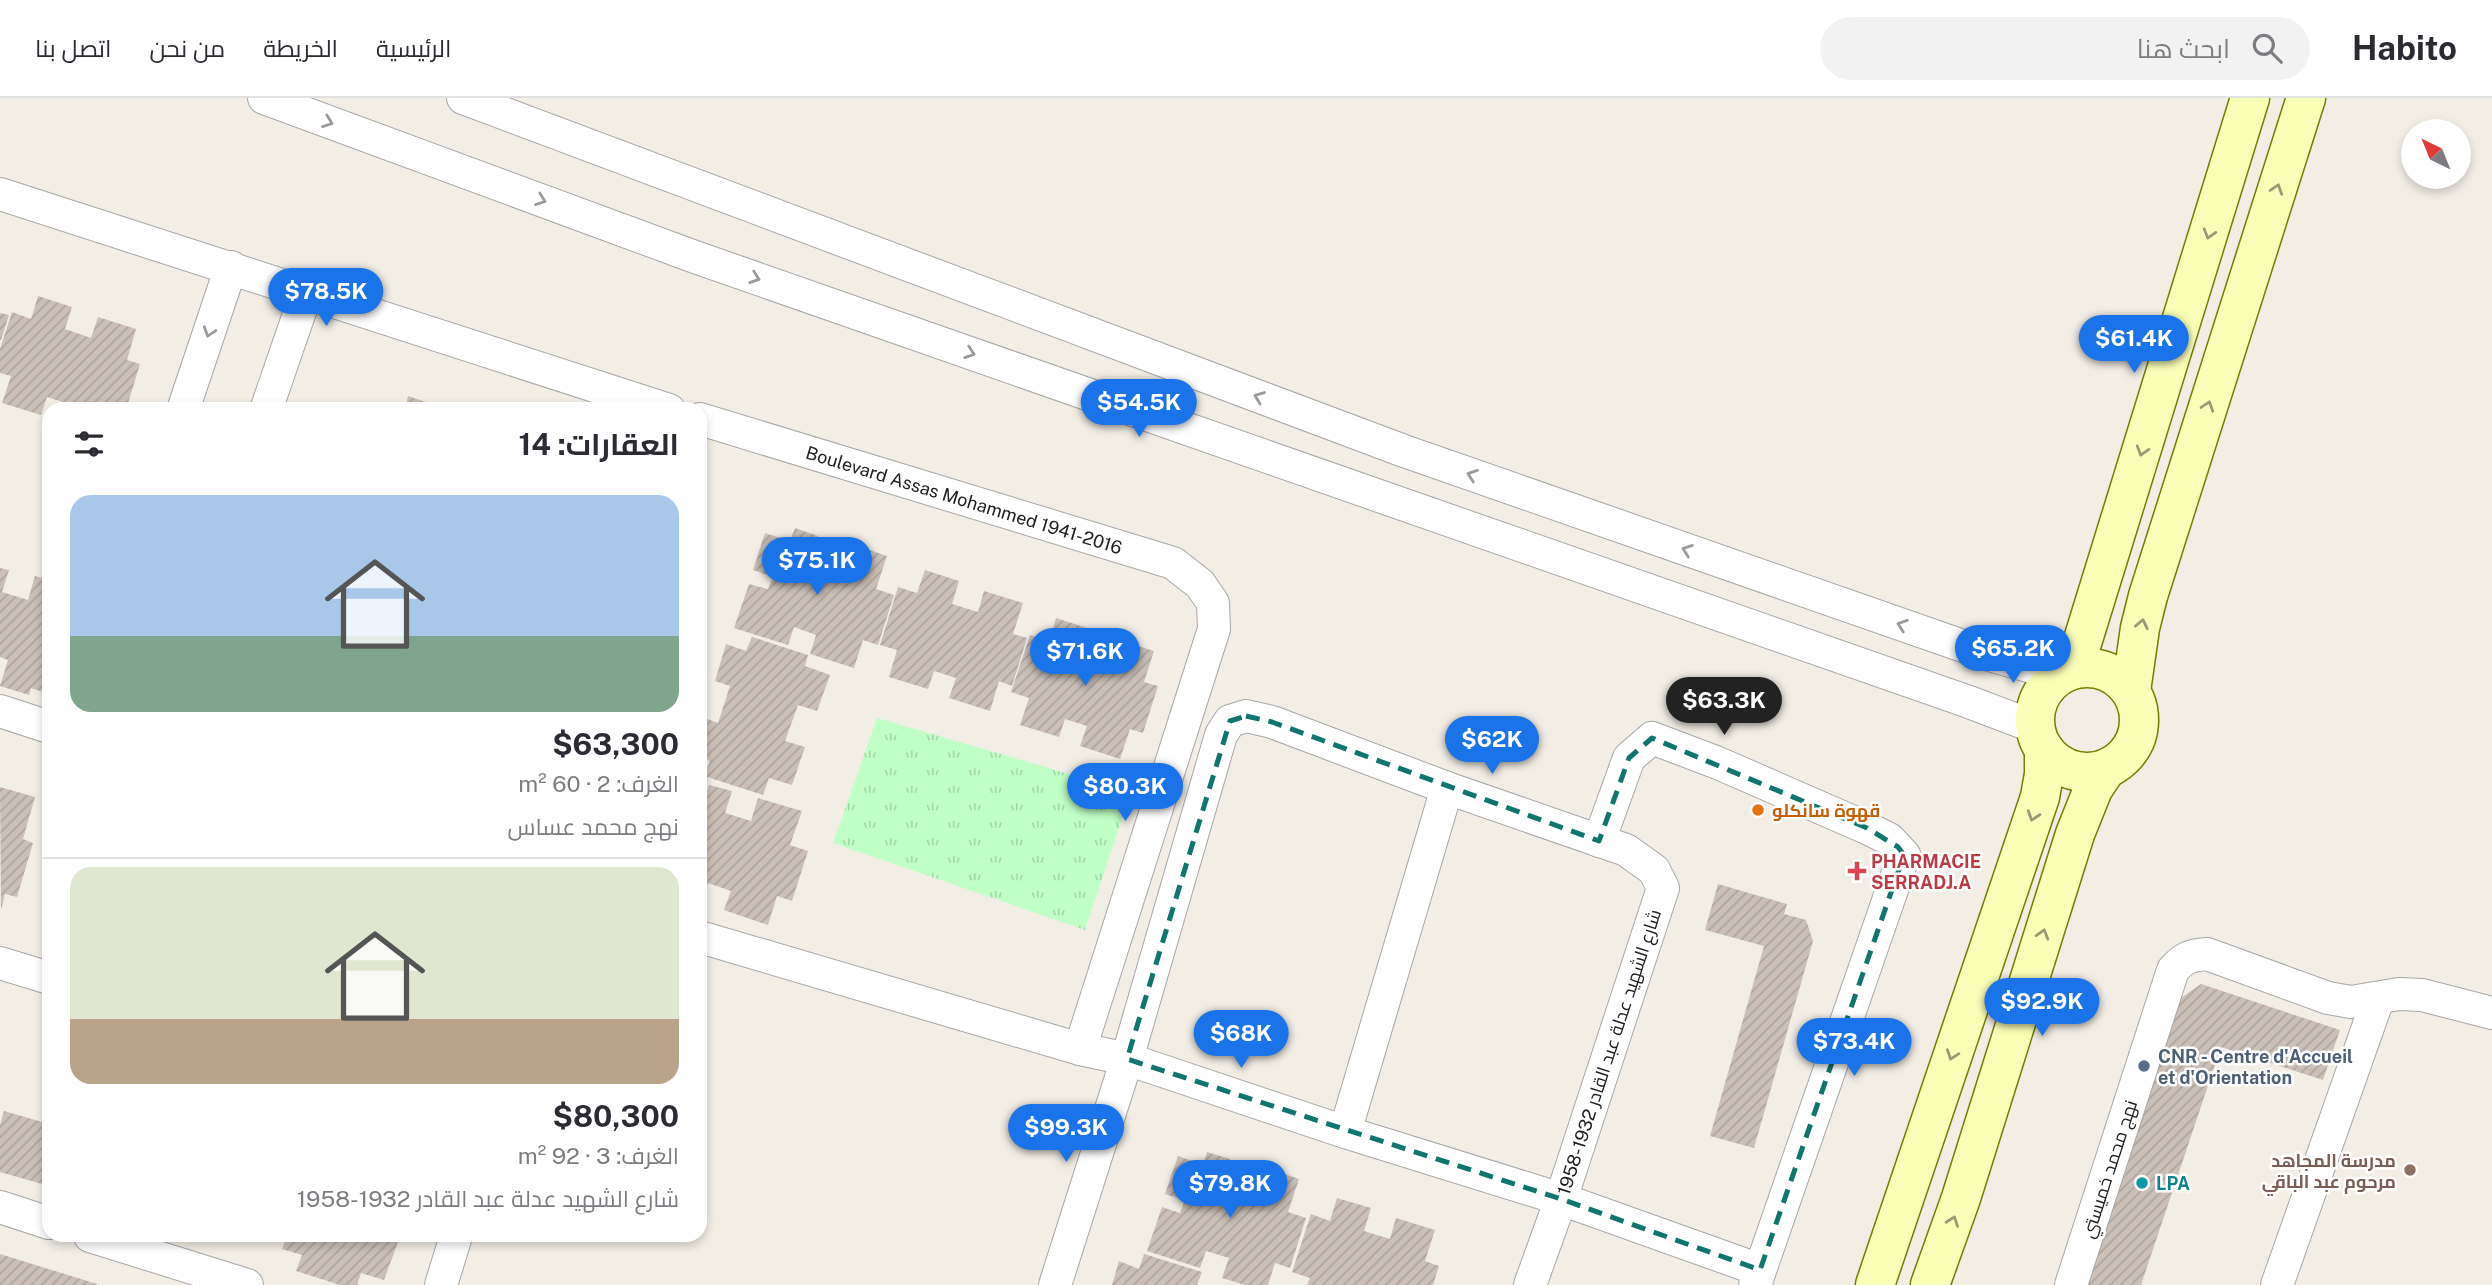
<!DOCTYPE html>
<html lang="ar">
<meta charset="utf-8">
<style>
body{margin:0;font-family:"Public Sans",Cairo,sans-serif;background:#f2f2f3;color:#2b2b33;direction:rtl;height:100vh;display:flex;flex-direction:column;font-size:26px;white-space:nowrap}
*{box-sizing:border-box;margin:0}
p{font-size:23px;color:#7c7c81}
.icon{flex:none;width:38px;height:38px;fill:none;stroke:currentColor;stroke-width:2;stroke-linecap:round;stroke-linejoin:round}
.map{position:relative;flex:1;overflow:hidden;direction:ltr}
.details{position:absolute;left:42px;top:304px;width:665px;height:840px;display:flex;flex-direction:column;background:#fff;border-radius:21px;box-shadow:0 4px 10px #0003;direction:rtl}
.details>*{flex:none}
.needle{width:46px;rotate:317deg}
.controls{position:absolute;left:2401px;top:21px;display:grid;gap:14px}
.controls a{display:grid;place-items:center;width:70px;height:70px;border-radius:50%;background:#fff;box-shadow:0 4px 10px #0003;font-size:35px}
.price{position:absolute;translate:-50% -60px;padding:0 16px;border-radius:24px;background:#1a73e8;color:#fff;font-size:23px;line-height:46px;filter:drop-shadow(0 2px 4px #0008)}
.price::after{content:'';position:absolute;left:50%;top:42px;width:21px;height:16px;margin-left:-10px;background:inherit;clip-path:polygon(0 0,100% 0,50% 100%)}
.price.active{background:#222;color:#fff}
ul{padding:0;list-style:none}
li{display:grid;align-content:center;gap:14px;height:371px;padding:0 28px}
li+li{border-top:2px solid #e1e1e2}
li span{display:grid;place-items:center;height:217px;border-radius:21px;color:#555}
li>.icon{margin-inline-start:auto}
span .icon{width:126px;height:126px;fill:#fffc;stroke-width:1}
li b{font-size:30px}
h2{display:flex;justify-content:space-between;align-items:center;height:84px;padding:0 28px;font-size:30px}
header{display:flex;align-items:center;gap:42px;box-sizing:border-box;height:98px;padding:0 35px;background:#fff;border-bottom:2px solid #e1e1e2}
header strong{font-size:33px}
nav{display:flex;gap:38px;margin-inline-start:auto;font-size:24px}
.search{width:490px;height:63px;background:#f2f2f3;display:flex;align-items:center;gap:18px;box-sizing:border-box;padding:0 24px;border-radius:38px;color:#7c7c81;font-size:26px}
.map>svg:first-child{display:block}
</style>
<header>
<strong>Habito</strong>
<div class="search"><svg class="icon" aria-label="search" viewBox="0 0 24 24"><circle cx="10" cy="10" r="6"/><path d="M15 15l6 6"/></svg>ابحث هنا</div>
<nav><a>الرئيسية</a><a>الخريطة</a><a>من نحن</a><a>اتصل بنا</a></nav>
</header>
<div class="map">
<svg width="2492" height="1187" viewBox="0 0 2492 1187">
<defs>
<pattern id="park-tufts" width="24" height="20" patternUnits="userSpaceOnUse" patternTransform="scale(1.75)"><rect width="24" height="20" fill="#c0ffc6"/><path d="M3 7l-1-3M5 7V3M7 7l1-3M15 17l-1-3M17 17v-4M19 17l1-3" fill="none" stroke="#a5daaa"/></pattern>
<pattern id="building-hatch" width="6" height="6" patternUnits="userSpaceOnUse" patternTransform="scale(1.75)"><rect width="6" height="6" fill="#cac0b8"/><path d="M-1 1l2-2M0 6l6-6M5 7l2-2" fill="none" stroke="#ada59e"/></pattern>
</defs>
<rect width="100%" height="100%" fill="#f2eee6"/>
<path fill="url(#park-tufts)" d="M877,620L1131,694L1085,832L833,745Z"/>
<g fill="url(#building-hatch)">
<path d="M38,198L72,209L65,231L91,240L98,219L136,231L127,262L140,266L126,312L112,309V312H67L69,306L47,299L41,317L2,305L11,278L0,275V251L12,214L31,221Z"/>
<path d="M0,215L9,217L1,242H0Z"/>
<path d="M408,298L432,306L430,312H405Z"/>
<path d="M795,430L818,438L811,459L836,468L844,443L887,458L876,491L894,497L878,547L863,542L854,570L810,556L816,537L794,529L788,547L734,530L749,486L768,491L773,479L753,472L765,435L790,443Z"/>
<path d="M0,470L9,472L2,494L28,502L35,478L49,482V536L43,555L49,557V596L31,590L29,597L0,588L8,562L0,559Z"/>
<path d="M925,472L959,483L952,506L978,514L984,493L1023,505L1013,536L1027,540L1012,588L999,583L990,613L949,600L956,580L934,573L928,591L889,579L897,552L880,547L898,489L917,495Z"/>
<path d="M1056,520L1090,531L1083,553L1109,562L1115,541L1154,553L1144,584L1158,588L1143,635L1130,631L1120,661L1080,648L1087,628L1065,621L1059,639L1020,627L1029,600L1011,594L1030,537L1049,543Z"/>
<path d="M752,539L808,557L805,568L830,577L817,613L798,607L785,643L805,649L792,687L769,680L763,697L704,678L710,663L700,659V626L702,619L718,625L730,588L715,583L726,546L746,553Z"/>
<path d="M709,687L732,693L725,715L751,723L758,700L802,713L790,747L808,753L792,803L777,798L768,827L724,812L731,793L708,785L703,803L700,802V698L705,699Z"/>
<path d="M0,689L35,699L23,741L33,745L17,799L5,796L1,812Z"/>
<path d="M1718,786L1787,806L1784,816L1806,822L1813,843L1754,1050L1710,1038L1764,848L1705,832Z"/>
<path d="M2201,886L2340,932L2323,982L2221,949L2141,1187H2074L2168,909Z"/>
<path d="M4,1013L49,1026V1088L0,1074V1027Z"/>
<path d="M1207,1054L1230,1061L1223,1082L1248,1091L1257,1067L1299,1081L1288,1114L1306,1120L1290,1170L1275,1165L1268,1187H1245L1222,1180L1229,1160L1206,1153L1200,1170L1147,1153L1162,1109L1180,1115L1185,1102L1165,1096L1178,1058L1203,1067Z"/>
<path d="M1337,1100L1371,1110L1364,1133L1390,1141L1396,1120L1435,1132L1425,1163L1439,1168L1433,1187H1307L1310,1180L1292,1174L1311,1116L1330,1123Z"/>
<path d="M287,1138H378L398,1144L384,1182L361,1175L357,1187H340L296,1173L302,1157L282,1151Z"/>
<path d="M0,1156L97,1186V1187H0Z"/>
<path d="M1144,1156L1202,1174L1197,1187H1112L1119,1163L1139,1171Z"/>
</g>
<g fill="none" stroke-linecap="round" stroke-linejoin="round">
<defs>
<g id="street">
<path d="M264,0L695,159L1969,604L2035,629"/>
<path d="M463,0L1404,353L1986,556L2060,577"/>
<path d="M0,96L669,312"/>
<path d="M183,312L231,169"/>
<path d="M266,312L306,196"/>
<path d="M700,321L1173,465L1200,486L1213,505L1214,531L1080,951"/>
<path d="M0,613L49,629"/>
<path d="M1599,743L1629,660L1652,640L1718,665L1867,730L1889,741L1904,757L1755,1187"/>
<path d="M700,839L1080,951L1127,961L1345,1034L1561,1101L1760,1172"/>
<path d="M0,865L49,880"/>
<path d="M1345,1034L1447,690"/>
<path d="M0,1109L49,1125"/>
<path d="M90,1138L247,1187"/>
<path d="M441,1187L456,1138"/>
<path d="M1055,1187L1127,961L1221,637L1230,623L1246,618L1272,624L1447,690L1626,752L1654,772L1663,790L1561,1101L1530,1187"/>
<path d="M2071,1187L2173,872C2183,860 2191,857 2207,856L2328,900L2351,904L2399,896L2422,897L2492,915"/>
<path d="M2277,1187L2378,901"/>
</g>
<g id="secondary">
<circle cx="2087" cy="622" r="52"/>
<path d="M2074,571L2250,0"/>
<path d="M2131,593L2140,530L2148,498L2306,0"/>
<path d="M1875,1187L2040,699L2044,676V651"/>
<path d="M1930,1187L1961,1100L2075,736L2093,691L2107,670"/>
</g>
</defs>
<use href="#street" stroke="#a7a7a7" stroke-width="34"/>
<use href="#secondary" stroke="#6f7f00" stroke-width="41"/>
<use href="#street" stroke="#fff" stroke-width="32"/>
<use href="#secondary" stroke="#faffb7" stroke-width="38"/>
</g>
<defs><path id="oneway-chevron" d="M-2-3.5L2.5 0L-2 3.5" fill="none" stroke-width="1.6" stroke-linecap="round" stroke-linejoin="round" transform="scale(1.75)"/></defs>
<g stroke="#9b9b9b">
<use href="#oneway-chevron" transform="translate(328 24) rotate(20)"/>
<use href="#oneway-chevron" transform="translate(541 102) rotate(20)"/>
<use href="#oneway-chevron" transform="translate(755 180) rotate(19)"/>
<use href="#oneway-chevron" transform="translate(209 234) rotate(108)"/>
<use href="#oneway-chevron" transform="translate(970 255) rotate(19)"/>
<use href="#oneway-chevron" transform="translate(1259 299) rotate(-159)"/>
<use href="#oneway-chevron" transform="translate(1472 377) rotate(-161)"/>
<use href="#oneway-chevron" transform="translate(1687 452) rotate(-161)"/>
<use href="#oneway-chevron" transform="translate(1902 527) rotate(-161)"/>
</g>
<g stroke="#989b73">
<use href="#oneway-chevron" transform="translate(2277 91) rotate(-72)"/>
<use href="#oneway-chevron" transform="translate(2209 136) rotate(107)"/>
<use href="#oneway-chevron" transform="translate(2208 308) rotate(-72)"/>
<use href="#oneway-chevron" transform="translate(2142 353) rotate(107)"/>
<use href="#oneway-chevron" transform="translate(2142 526) rotate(-78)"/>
<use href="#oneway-chevron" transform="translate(2033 718) rotate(108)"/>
<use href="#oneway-chevron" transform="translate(2043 836) rotate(-73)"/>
<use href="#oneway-chevron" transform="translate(1952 957) rotate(109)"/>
<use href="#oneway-chevron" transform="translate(1953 1123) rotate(-70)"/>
</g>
<path fill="none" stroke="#0f766e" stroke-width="5" stroke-dasharray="14 9" stroke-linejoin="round" d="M1246,618L1272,624L1599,743L1629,660L1652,640L1867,730L1898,749L1904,757L1760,1172L1561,1101L1127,961L1230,623Z"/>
<circle fill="#e8710a" stroke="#fff" stroke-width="2.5" cx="1758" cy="712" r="7"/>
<path fill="#e0444e" stroke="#fff" stroke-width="2.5" d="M1853.5 762.5h7v7h7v7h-7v7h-7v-7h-7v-7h7z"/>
<circle fill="#5c6f8a" stroke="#fff" stroke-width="2.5" cx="2144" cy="968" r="7"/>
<circle fill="#8d6e63" stroke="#fff" stroke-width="2.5" cx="2410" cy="1072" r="7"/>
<circle fill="#0f9aa8" stroke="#fff" stroke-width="2.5" cx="2142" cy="1085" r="7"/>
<g text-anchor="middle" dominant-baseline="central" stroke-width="5" stroke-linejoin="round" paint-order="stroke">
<g font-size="18" fill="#202020" stroke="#fff">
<text transform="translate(964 402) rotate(17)">Boulevard Assas Mohammed 1941-2016</text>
<text transform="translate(1609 954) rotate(-72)">شارع الشهيد عدلة عبد القادر 1932-1958</text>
<text transform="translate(2109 1071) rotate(-72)">نهج محمد خميستي</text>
</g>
<g font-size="18" font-weight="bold" fill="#c56008" stroke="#fff" text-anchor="start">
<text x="1772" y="712">قهوة سانكلو</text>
</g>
<g font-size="18" font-weight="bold" fill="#be3a42" stroke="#fff" text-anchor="start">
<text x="1871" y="763">PHARMACIE<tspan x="1871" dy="21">SERRADJ.A</tspan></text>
</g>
<g font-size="18" font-weight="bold" fill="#4e5e75" stroke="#fff" text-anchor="start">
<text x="2158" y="958">CNR - Centre d'Accueil<tspan x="2158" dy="21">et d'Orientation</tspan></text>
</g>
<g font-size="18" font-weight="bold" fill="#785e54" stroke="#fff" text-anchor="end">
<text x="2396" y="1062">مدرسة المجاهد<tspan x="2396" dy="21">مرحوم عبد الباقي</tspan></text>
</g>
<g font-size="18" font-weight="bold" fill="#0d838f" stroke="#fff" text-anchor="start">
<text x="2156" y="1085">LPA</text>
</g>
</g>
</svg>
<div class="controls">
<a><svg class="needle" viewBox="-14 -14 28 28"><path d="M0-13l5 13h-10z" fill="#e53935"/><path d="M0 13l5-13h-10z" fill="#7c7c81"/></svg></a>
</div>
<b class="price" style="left:326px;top:230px">$78.5K</b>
<b class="price" style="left:2134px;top:277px">$61.4K</b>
<b class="price" style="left:1139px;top:341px">$54.5K</b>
<b class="price" style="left:817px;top:499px">$75.1K</b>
<b class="price" style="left:2013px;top:587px">$65.2K</b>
<b class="price" style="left:1085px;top:590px">$71.6K</b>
<b class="price active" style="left:1724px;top:639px">$63.3K</b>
<b class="price" style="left:1492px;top:678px">$62K</b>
<b class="price" style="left:1125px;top:725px">$80.3K</b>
<b class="price" style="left:2042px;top:940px">$92.9K</b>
<b class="price" style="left:1241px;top:972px">$68K</b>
<b class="price" style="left:1854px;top:980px">$73.4K</b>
<b class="price" style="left:1066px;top:1066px">$99.3K</b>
<b class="price" style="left:1230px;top:1122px">$79.8K</b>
<section class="details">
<h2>العقارات: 14<svg class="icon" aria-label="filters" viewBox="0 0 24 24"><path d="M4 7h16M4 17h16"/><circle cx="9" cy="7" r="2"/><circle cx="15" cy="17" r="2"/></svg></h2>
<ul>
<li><span style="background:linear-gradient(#a9c7e8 65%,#7fa58c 0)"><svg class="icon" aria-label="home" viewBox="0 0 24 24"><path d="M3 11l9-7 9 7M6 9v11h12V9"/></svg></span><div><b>$63,300</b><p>الغرف: 2 · 60 m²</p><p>نهج محمد عساس</p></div></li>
<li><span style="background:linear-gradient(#dfe7d0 70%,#b9a48a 0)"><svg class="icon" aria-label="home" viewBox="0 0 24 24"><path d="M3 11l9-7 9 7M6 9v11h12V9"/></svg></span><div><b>$80,300</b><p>الغرف: 3 · 92 m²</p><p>شارع الشهيد عدلة عبد القادر 1932-1958</p></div></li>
</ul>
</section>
</div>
